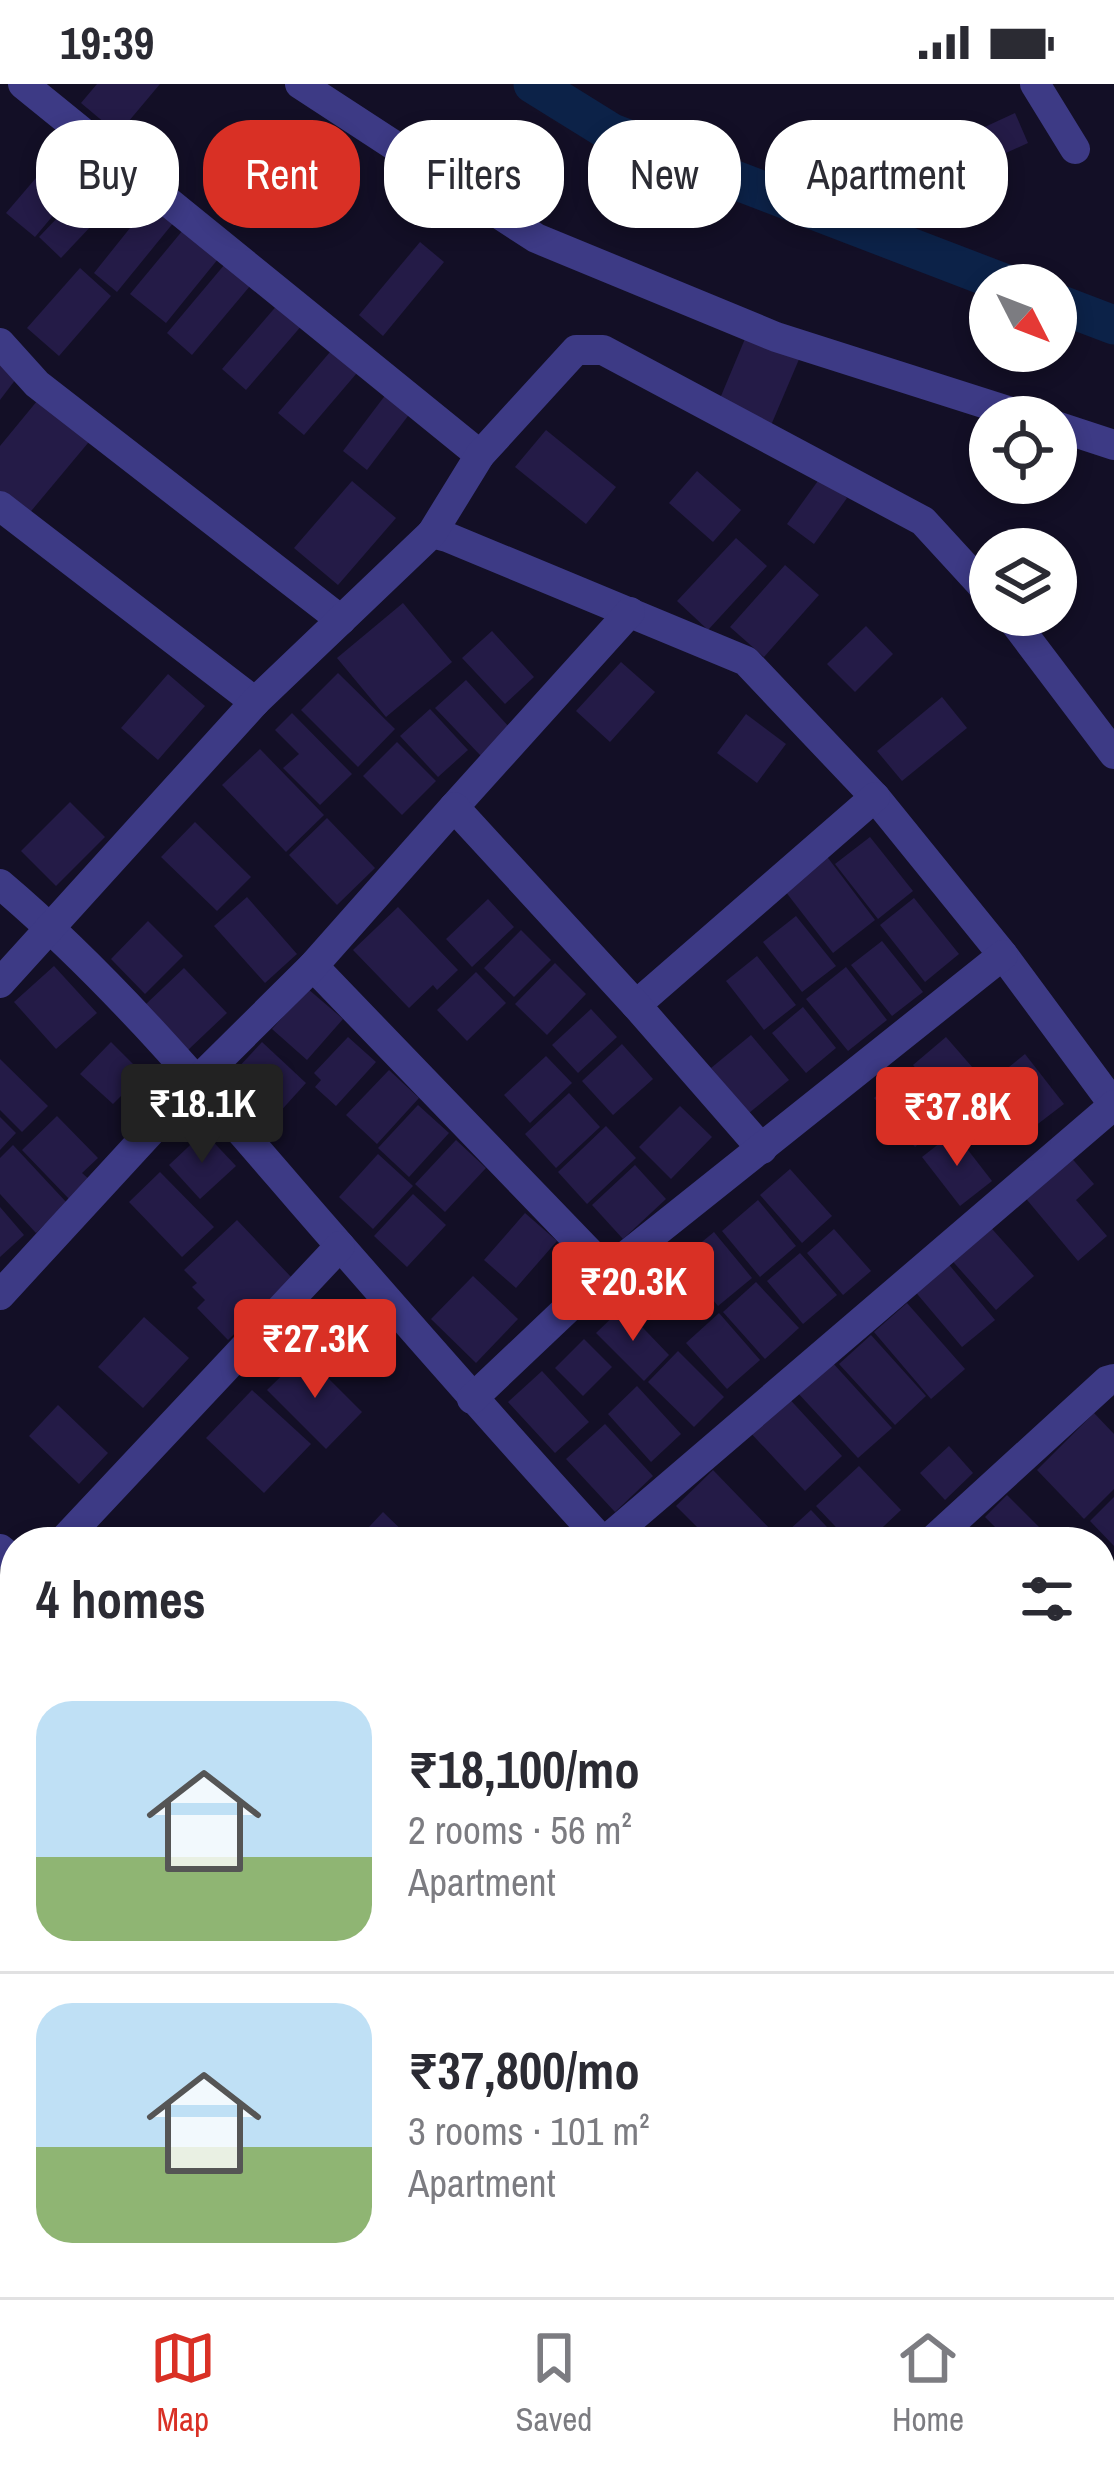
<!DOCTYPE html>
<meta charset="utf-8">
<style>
body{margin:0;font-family:"Archivo Narrow",sans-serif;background:#f2f2f3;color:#2b2b33;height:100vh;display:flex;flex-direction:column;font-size:45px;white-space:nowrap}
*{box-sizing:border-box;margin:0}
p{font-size:39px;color:#7c7c81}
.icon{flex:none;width:66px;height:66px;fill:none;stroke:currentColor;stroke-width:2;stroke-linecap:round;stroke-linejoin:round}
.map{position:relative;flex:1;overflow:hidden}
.drawer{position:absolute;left:0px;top:1443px;width:1116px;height:771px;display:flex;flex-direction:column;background:#fff;border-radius:48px 48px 0 0;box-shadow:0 6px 18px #0003}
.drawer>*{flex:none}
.banner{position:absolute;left:36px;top:36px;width:1044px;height:108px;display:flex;gap:24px}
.needle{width:78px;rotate:132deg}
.controls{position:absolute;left:969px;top:180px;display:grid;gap:24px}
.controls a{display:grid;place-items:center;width:108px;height:108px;border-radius:50%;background:#fff;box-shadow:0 6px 18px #0003;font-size:60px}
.price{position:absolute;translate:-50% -102px;padding:0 27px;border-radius:12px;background:#d93025;color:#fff;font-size:39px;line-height:78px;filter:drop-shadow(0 3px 6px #0008)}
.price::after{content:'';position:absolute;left:50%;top:72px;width:36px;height:27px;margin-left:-18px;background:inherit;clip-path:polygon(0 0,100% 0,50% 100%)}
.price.selected{background:#222;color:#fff}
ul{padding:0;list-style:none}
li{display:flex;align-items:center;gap:36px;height:300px;padding:0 36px}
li+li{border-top:3px solid #e1e1e2}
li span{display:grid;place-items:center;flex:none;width:336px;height:240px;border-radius:36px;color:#555}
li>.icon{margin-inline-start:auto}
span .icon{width:144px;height:144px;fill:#fffc;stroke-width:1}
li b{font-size:51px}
h2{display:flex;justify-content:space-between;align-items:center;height:144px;padding:0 36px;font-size:51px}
.chip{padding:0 42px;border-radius:48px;background:#fff;box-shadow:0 6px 18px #0003;font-size:42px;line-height:108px}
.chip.selected{background:#d93025;color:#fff}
.status{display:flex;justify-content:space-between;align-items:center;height:84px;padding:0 60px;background:#fff;direction:ltr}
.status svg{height:33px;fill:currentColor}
.tab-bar{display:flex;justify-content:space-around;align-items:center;height:168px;border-top:3px solid #e1e1e2;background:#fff;font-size:33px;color:#7c7c81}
.tab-bar a{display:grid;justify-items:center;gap:6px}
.tab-bar .selected{color:#d93025}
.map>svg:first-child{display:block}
</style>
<div class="status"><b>19:39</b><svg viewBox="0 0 49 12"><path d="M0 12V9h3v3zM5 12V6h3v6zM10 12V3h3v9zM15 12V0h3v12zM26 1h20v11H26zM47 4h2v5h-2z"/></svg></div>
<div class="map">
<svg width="1114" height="2213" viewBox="0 0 1114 2213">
<rect width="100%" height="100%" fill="#130f26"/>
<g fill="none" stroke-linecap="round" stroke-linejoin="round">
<g stroke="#0c2248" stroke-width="39">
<path d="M533,0L612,49L1009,201"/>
<path d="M1056,219L1114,241"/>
</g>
</g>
<g fill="#241b47">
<path d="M97,0H160L118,50L81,19Z"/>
<path d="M1015,29L1028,59L977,82L963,53Z"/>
<path d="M65,60L93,84L35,153L6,129Z"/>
<path d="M101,88L123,108L61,174L39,153Z"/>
<path d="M150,119L174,138L117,208L94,189Z"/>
<path d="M183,146L218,175L166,239L130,210Z"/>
<path d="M420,158L444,178L383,252L359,231Z"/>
<path d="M225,180L250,202L192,271L167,249Z"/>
<path d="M80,184L111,212L59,272L27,244Z"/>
<path d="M279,219L303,240L246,306L222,285Z"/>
<path d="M747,250L800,273L769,346L716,324Z"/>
<path d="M336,261L362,283L304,351L278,329Z"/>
<path d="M0,277L19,291L0,316Z"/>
<path d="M390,305L414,324L367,386L343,367Z"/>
<path d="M42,311L93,353L27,432L0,410V362Z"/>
<path d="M546,346L616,403L586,440L515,383Z"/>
<path d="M697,387L741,426L713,458L669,419Z"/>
<path d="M820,394L847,414L814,460L787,440Z"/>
<path d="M352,397L396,434L338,501L294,464Z"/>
<path d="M736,454L767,482L708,546L677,517Z"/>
<path d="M785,481L819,511L764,573L730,543Z"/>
<path d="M403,519L452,578L386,633L337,574Z"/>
<path d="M866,542L893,570L855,608L827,580Z"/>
<path d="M492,547L534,593L505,620L462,574Z"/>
<path d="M621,578L655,608L610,658L576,627Z"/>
<path d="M338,589L395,645L358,683L301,626Z"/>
<path d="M168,590L205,622L158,676L121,644Z"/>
<path d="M466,596L510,644L481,672L435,624Z"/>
<path d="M942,613L967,644L902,697L877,667Z"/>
<path d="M430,625L468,666L438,693L400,652Z"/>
<path d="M292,629L352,690L320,721L283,684L299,670L275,646Z"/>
<path d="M746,630L786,660L757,699L717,669Z"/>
<path d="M397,658L436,697L402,731L363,692Z"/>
<path d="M260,665L324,731L286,768L222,701Z"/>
<path d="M70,718L105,753L56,802L21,767Z"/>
<path d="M327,734L375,784L337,821L289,771Z"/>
<path d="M195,738L251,793L217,827L161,773Z"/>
<path d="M870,753L913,807L878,835L835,780Z"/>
<path d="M825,770L875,836L833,869L782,803Z"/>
<path d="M247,813L297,870L265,899L214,842Z"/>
<path d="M914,814L959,870L925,898L880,841Z"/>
<path d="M488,815L514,843L472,883L446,855Z"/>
<path d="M398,823L458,886L437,906L433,901L409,924L353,866Z"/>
<path d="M796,832L836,882L802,908L763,858Z"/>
<path d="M148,837L183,872L145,910L111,875Z"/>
<path d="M521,846L551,876L514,913L484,884Z"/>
<path d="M882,857L923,908L892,932L851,881Z"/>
<path d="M757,872L796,921L764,946L726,897Z"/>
<path d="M555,879L586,910L547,951L515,920Z"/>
<path d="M54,882L97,929L56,965L14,918Z"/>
<path d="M846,883L887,936L848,967L806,915Z"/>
<path d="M184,884L227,929L188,966L145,921Z"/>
<path d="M476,888L506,919L467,957L437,926Z"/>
<path d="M308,905L343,935L307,976L272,945Z"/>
<path d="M803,923L836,964L806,989L772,949Z"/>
<path d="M591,925L617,953L578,989L552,961Z"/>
<path d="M751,951L789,996L749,1029L711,984Z"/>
<path d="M348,953L376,978L336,1022L315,1003L321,996L314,989Z"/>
<path d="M946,953L986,999L953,1028L913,981Z"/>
<path d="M111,958L143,990L113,1020L80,990Z"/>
<path d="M262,958L306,999L268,1041L223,1000Z"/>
<path d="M622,960L653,995L613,1031L582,997Z"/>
<path d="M1025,970L1064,1020L1026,1049L988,1000Z"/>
<path d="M546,972L572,999L530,1039L504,1011Z"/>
<path d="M0,975L48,1022L22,1048L0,1026Z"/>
<path d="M389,986L419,1014L377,1060L346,1031Z"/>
<path d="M906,987L947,1036L915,1063L874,1014Z"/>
<path d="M569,1009L600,1043L556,1084L525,1050Z"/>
<path d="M418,1021L449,1049L409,1093L378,1064Z"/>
<path d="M680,1022L712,1053L671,1095L639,1063Z"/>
<path d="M57,1032L98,1074L82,1089L91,1097L71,1117L22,1066Z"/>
<path d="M0,1033L16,1049L0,1066Z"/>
<path d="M606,1042L636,1074L587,1120L558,1088Z"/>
<path d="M204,1048L236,1082L200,1115L169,1081Z"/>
<path d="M954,1048L992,1097L960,1122L922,1073Z"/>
<path d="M456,1056L486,1084L445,1128L415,1100Z"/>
<path d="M13,1061L67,1119L36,1149L0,1110V1074Z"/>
<path d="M378,1070L413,1102L373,1145L339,1113Z"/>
<path d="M1069,1071L1094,1100L1076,1116L1107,1152L1078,1177L1023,1111Z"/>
<path d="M635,1081L666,1115L623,1155L592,1121Z"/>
<path d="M790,1085L832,1132L802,1159L760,1111Z"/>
<path d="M160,1088L214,1143L182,1173L129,1118Z"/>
<path d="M413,1110L446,1141L407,1183L374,1152Z"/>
<path d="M758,1116L796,1162L760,1193L722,1147Z"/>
<path d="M0,1123L24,1151L0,1173Z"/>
<path d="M525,1129L557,1157L516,1204L484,1176Z"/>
<path d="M237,1136L292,1194L228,1256L197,1224L205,1216L192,1203L197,1199L184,1186Z"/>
<path d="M985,1137L1034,1192L996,1226L947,1171Z"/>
<path d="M834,1145L871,1187L843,1211L807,1169Z"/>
<path d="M714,1148L752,1194L718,1222L680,1176Z"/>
<path d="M800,1169L837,1211L803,1240L767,1197Z"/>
<path d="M946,1177L995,1236L962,1263L913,1205Z"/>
<path d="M473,1192L518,1235L476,1279L431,1235Z"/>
<path d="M756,1198L799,1244L765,1275L723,1228Z"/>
<path d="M907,1219L965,1285L931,1315L874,1248Z"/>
<path d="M623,1223L669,1271L644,1297L596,1249Z"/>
<path d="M719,1229L760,1276L727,1305L686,1259Z"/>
<path d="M144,1233L189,1274L143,1324L98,1283Z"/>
<path d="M871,1251L926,1312L895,1341L839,1280Z"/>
<path d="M584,1255L612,1283L583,1312L555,1284Z"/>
<path d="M678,1267L724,1313L694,1343L648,1298Z"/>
<path d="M304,1270L362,1328L326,1365L267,1306Z"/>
<path d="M831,1277L892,1344L858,1374L797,1308Z"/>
<path d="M542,1287L589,1338L555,1369L508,1318Z"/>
<path d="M637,1302L681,1350L651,1378L608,1330Z"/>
<path d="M252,1306L311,1360L264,1409L206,1354Z"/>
<path d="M784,1309L842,1372L805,1407L746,1344Z"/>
<path d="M58,1321L108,1369L79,1400L29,1352Z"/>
<path d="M1094,1329L1114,1350V1405L1084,1435L1037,1386Z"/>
<path d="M605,1340L653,1392L615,1428L566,1375Z"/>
<path d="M949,1362L973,1389L945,1416L920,1389Z"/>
<path d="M859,1382L901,1426L867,1458H850L816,1422Z"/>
<path d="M713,1386L773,1448L763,1458H712L676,1422Z"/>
<path d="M1007,1411L1051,1455L1048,1458H1010L985,1433Z"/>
<path d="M1114,1413V1462L1090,1437Z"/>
<path d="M811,1426L841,1458H776Z"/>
<path d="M383,1428L414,1458H355Z"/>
<path d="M1114,1659V1740L1105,1749L1101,1745V1672Z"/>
<path d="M15,1718V1788L0,1801V1732Z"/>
<path d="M1111,1767L1114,1769V1832L1101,1847V1778Z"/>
<path d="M15,2001V2055L0,2069V2014Z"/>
<path d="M127,2199H159L145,2213Z"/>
<path d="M185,2199H200L214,2213H171Z"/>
<path d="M423,2199H467L450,2213H434Z"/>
<path d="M497,2199H507L519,2213H481Z"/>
</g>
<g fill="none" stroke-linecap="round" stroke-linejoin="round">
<g stroke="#3d3a85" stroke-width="30">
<path d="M23,0L480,371"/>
<path d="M300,0L536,154L776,253L1027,333"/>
<path d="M1035,0L1075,65"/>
<path d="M0,259L37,300L341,536"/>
<path d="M1056,342L1114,361"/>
<path d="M0,422L255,618"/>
<path d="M432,449L447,453L746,577L875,713L1003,871L1114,1021"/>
<path d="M1009,531L1114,670"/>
<path d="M454,723L630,528"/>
<path d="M0,800C111,894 206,1007 301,1117C401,1232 501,1346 603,1458"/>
<path d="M313,882L607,1187"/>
<path d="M0,899L255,618L432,449L480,371L576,266H603L923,437L990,510"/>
<path d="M636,921L875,713"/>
<path d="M0,1211L197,997L313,882L454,723L636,921L762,1065"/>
<path d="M472,1315L607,1187L1003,871"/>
<path d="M62,1458L340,1162"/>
<path d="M604,1458L1114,1021"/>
<path d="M931,1458L1107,1297L1114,1295"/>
<path d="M0,1465L15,1477"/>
<path d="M1101,1602L1114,1613"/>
<path d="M1101,1868L1114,1857"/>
<path d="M1101,1909L1114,1925"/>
<path d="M0,1925L15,1942"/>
<path d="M0,2107L15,2092"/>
<path d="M1101,2107L1114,2097"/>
<path d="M243,2199L256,2213"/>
<path d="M583,2199L596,2213"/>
<path d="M337,2213L352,2199"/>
<path d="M951,2213L971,2199"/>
</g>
</g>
</svg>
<div class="controls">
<a><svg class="needle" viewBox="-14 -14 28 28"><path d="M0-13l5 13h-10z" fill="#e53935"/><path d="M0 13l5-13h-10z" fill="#7c7c81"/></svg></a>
<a><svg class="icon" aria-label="locate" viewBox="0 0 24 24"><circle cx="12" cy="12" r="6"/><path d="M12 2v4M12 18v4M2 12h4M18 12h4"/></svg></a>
<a><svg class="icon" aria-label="layers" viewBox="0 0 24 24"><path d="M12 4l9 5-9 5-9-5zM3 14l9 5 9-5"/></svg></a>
</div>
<b class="price selected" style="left:202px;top:1082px">₹18.1K</b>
<b class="price" style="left:957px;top:1085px">₹37.8K</b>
<b class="price" style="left:633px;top:1260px">₹20.3K</b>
<b class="price" style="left:315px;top:1317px">₹27.3K</b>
<div class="banner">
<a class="chip">Buy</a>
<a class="chip selected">Rent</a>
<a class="chip">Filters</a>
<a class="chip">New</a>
<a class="chip">Apartment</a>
</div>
<section class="drawer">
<h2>4 homes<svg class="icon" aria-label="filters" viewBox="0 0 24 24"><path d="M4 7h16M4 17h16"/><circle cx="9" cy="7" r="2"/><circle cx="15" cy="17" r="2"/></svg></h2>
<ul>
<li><span style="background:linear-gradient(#bfe0f5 65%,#8fb573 0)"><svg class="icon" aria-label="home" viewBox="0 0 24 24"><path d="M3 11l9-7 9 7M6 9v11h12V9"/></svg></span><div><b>₹18,100/mo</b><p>2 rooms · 56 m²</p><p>Apartment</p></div></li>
<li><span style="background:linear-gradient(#bfe0f5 60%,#8fb573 0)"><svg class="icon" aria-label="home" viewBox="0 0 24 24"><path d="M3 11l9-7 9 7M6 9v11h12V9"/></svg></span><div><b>₹37,800/mo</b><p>3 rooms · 101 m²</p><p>Apartment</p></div></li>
</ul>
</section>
</div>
<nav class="tab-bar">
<a class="selected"><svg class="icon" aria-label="map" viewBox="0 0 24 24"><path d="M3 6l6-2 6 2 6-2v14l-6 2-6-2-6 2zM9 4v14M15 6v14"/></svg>Map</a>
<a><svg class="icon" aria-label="saved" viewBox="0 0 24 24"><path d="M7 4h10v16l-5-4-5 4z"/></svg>Saved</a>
<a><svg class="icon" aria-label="home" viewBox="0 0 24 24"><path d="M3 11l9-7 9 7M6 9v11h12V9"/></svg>Home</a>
</nav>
